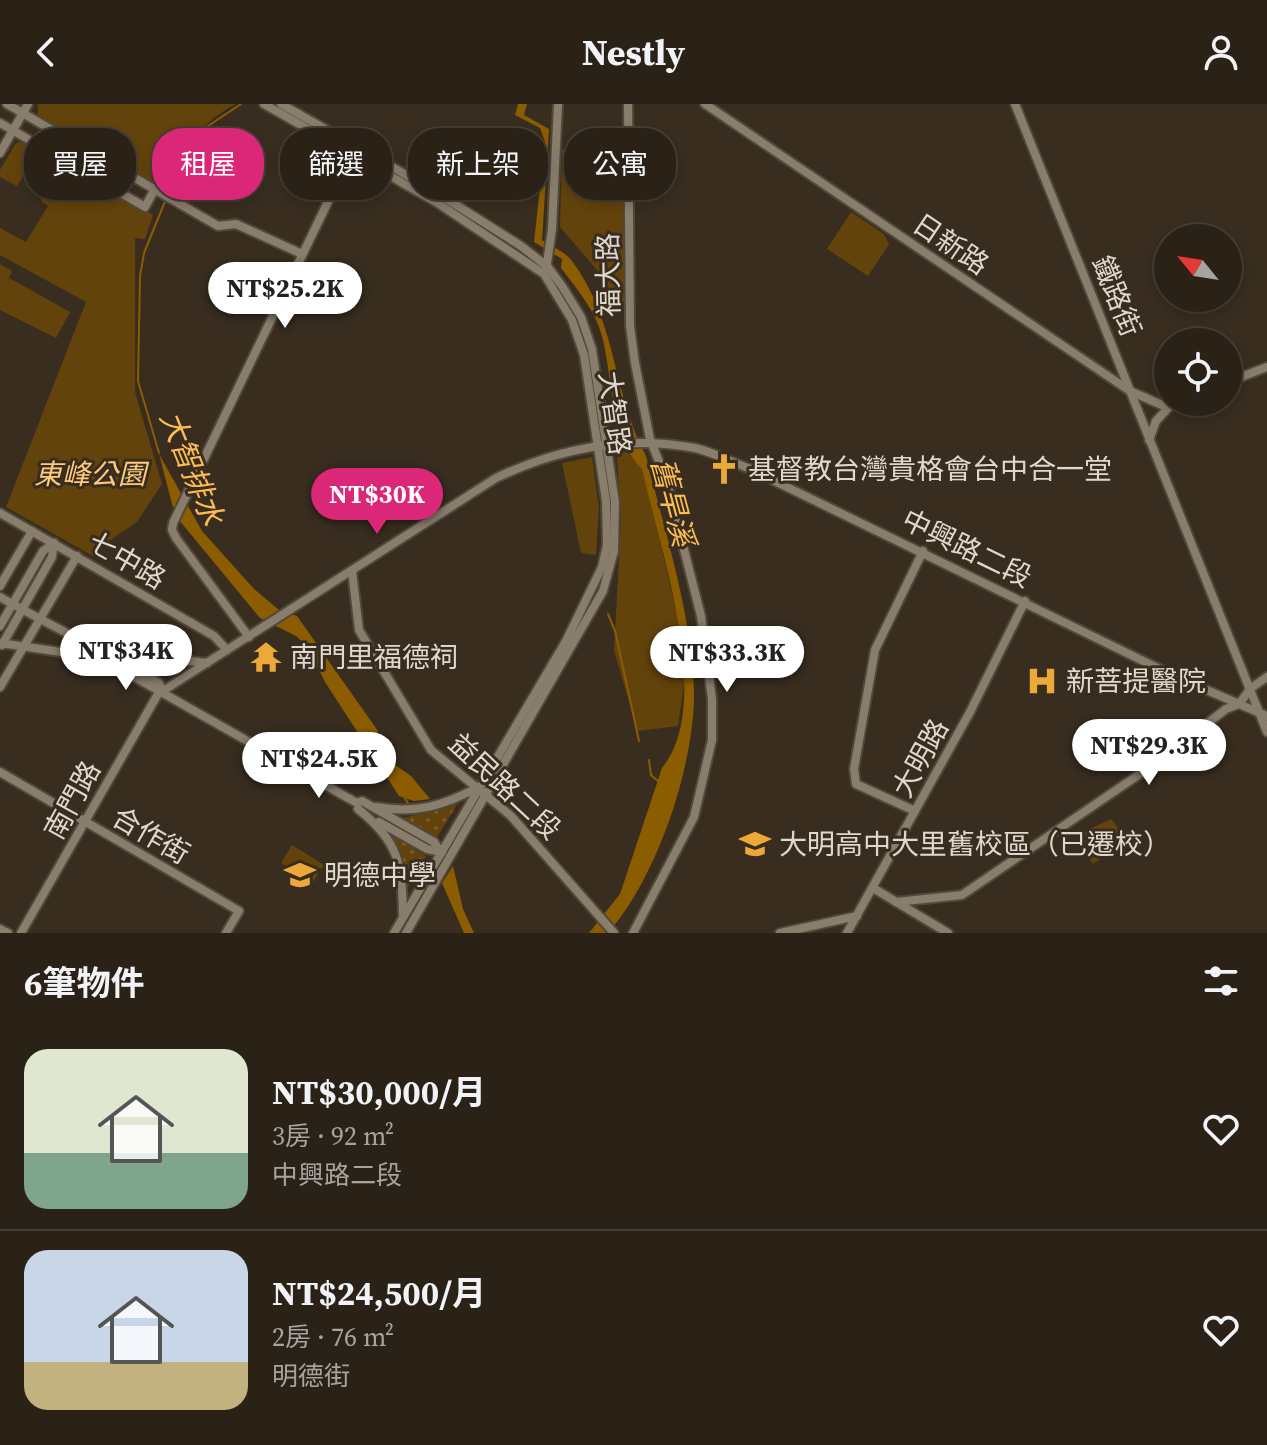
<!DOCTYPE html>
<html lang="zh-TW">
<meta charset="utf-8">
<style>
body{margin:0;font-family:"Source Serif 4","Noto Sans TC",serif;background:#362f24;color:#f1f3f6;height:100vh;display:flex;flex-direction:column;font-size:30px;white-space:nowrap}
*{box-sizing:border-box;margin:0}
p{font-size:26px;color:#a5a4a1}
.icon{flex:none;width:44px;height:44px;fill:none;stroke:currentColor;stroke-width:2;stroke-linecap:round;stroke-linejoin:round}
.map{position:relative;height:829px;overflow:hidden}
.details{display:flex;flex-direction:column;background:#2a2217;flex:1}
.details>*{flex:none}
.top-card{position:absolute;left:24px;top:24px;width:800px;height:72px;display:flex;gap:16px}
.needle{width:52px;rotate:300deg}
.fabs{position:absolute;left:1154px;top:120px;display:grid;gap:16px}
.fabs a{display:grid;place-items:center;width:88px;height:88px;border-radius:50%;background:#2a2217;box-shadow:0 4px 12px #0003,0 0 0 2px #463f36;font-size:40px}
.price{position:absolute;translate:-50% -68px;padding:0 18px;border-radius:28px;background:#fff;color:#222;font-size:26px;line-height:52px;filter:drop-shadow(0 2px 4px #0008)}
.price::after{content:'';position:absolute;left:50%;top:48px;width:24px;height:18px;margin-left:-12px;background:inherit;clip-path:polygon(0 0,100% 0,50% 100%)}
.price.on{background:#db2777;color:#fff}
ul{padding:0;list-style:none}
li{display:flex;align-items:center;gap:24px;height:200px;padding:0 24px}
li+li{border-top:2px solid #463f36}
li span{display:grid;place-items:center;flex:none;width:224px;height:160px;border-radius:24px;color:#555}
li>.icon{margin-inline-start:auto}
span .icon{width:96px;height:96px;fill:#fffc;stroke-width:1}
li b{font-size:34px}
h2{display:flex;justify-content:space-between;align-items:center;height:96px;padding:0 24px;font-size:34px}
.tag{padding:0 28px;border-radius:32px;background:#2a2217;box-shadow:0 4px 12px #0003,0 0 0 2px #463f36;font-size:28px;line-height:72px}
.tag.on{background:#db2777;color:#fff}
header{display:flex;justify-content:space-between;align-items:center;height:104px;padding:0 24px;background:#2a2217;font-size:36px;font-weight:700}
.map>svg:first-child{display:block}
</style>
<header><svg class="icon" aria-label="back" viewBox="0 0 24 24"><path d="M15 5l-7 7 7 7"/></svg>Nestly<svg class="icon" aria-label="person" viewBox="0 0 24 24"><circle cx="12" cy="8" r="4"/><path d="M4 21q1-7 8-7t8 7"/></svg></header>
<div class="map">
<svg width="1267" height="829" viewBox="0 0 1267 829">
<defs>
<pattern id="grass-dots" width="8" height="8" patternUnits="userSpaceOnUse" patternTransform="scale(2)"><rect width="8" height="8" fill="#63430c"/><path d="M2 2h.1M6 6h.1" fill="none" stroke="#795d2e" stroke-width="1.8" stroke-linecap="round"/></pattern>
</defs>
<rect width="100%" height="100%" fill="#382d1f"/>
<g fill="url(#grass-dots)">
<path d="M458,699L437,733L402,714L441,706Z"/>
<path d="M390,730L426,752L407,785L401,754Z"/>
</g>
<g fill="#63430c">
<path d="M38,0H236C194,21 187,47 167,87L38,12Z"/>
<path d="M25,36L153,111L145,135L135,134V288L162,380L137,418L98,444L93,452L6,403L86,198L0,151V124L26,138L48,102L41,97L43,87L35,83L45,66L32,57L17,82L0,73V66L16,39Z"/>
<path d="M562,45L582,57L594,63L604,62L624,74L627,209L613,203L597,166L560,123Z"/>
<path d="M851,108L884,130L889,140L868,172L827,145Z"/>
<path d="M0,160L12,167L9,174L70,208L56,234L0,206Z"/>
<path d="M625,347L637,354L646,374L679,520L685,573L678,622L638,627L614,547L621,417L617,354Z"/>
<path d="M592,353L599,404L596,451L581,449L562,359Z"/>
<path d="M1111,715L1128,737L1093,760L1077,739L1079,730Z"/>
<path d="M292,741L324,761L313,778L281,759Z"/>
</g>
<g fill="#8c5d00">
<path d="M518,0H527L524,11L549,25L542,136C551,143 565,147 572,157C617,217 612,288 646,352C664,425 696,524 694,598C691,671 656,774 608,829H589L620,790L662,664C715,600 659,441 642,365C610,334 613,274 602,232C595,206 577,185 561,164L562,155L534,138L545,38L540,24L515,11Z"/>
<path d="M159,350L202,427L254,485L279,506L297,512L378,627L376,636L388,648V656L411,672L430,695L414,697L399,692L325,578L308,543L296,532L260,514L179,416L172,400Z"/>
<path d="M453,762L463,805L474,829H464L442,779Z"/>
</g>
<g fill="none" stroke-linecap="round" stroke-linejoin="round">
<g stroke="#8c5d00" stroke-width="2">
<path d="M169,90L199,28L241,0"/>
<path d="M159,349L138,277L140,172L144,149L166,95"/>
<path d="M608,510L615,527L639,637"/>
<path d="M649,656L651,671L659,678"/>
<path d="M403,691L409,701"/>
</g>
<defs>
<g id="minor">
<path d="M7,0L218,122L236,120L302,150"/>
<path d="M264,0L436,98L544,170L572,216L584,251L606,397L607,441L602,463L566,537L394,829"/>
<path d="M281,0L431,85L521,142L548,163L562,182L581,213L592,245L615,398L614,447L603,487L406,829"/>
<path d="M628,0L630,222L635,259L650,335L666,375L701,512L712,595V636L694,713L633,829"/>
<path d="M705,0L1130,287L1162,301L1178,298"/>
<path d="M1015,0L1267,628"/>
<path d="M0,19L145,103L155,85"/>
<path d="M0,49L28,0"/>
<path d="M546,166L552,125L558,0"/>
<path d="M1228,278L1267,263"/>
<path d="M1149,336L1156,317L1171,301"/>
<path d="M0,409L214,532L227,546"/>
<path d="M352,467L359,526L431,646L511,712L614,829"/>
<path d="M0,482L32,427"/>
<path d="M0,493C52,523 107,548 159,579L162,586"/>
<path d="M0,522L43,447L54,439"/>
<path d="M249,533L176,434L172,426L173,419L352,48"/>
<path d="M0,539L101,554L357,699L362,697L434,738L440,747"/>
<path d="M2,541L52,453L54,439"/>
<path d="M110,548L207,559"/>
<path d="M0,583L77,452"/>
<path d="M1239,600L1251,584L1267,573"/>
<path d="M0,668L239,807L226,829"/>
<path d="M376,703C416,710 442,702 477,684"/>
<path d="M358,705C400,738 402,761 403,812"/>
<path d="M915,707L856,680L854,665L875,546L923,447"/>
<path d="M379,718L427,745L442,748"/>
<path d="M873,784L948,829"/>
<path d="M896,798L962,791L1153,661L1226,605L1239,600"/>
<path d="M0,825L8,829"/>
<path d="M21,829L158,590L496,374C559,344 626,331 695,344C713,348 731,358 748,364L1172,571L1267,612"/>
<path d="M780,829L857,812"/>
<path d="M847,829L970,608L1025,497"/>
</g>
</defs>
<use href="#minor" stroke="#51483c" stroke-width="12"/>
<use href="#minor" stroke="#897d6c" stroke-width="8"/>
</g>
<defs>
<symbol id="church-bare" viewBox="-9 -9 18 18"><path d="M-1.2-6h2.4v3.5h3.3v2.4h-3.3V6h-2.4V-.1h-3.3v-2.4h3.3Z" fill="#eca93a" stroke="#382d1f" stroke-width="2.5" paint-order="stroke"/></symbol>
<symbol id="temple-bare" viewBox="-9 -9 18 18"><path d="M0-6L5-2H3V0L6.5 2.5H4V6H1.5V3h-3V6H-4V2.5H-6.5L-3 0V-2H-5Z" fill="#eca93a" stroke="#382d1f" stroke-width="2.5" paint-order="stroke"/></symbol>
<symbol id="hospital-bare" viewBox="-9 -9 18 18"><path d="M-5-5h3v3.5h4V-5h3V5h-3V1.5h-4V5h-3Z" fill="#eca93a" stroke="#382d1f" stroke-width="2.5" paint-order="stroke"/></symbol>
<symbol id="school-bare" viewBox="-9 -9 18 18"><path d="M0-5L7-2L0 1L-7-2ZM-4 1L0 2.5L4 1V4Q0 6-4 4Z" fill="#eca93a" stroke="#382d1f" stroke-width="2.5" paint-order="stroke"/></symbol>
</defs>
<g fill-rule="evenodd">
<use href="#church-bare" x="702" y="343" width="44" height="44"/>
<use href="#temple-bare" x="244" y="531" width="44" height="44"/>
<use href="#hospital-bare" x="1020" y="555" width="44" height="44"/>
<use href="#school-bare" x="733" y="718" width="44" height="44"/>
<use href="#school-bare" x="278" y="749" width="44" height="44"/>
</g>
<g text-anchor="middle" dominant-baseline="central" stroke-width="6" stroke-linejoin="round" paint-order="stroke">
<g font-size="28" fill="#dfd8cf" stroke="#382d1f">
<text transform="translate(951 140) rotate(34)">日新路</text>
<text transform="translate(608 171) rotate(-91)">福大路</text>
<text transform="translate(1117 192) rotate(68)">鐵路街</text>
<text transform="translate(615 309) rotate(82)">大智路</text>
<text transform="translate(967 444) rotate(26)">中興路二段</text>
<text transform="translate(127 456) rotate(30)">七中路</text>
<text transform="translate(920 654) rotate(-61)">大明路</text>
<text transform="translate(505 682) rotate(43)">益民路二段</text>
<text transform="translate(72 696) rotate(-61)">南門路</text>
<text transform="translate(151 731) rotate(30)">合作街</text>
</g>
<g font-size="28" fill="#dfd8cf" stroke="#382d1f" text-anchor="start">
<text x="748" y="365">基督教台灣貴格會台中合一堂</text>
<text x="290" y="553">南門里福德祠</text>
<text x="1066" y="577">新菩提醫院</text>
<text x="779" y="740">大明高中大里舊校區（已遷校）</text>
<text x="324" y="771">明德中學</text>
</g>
<g font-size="28" font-style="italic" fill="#ffca7d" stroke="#382d1f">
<text x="90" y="370">東峰公園</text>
</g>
<g font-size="30" font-style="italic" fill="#fdbb54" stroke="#382d1f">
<text transform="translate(192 364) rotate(68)">大智排水</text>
<text transform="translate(673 398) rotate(75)">舊旱溪</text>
</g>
</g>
</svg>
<div class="fabs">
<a><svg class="needle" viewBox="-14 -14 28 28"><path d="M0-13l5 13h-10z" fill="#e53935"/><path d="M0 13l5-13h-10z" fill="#a5a4a1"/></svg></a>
<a><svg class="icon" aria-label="locate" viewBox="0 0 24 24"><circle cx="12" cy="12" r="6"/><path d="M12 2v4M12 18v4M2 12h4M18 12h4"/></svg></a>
</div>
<b class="price" style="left:285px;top:226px">NT$25.2K</b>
<b class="price on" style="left:377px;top:432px">NT$30K</b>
<b class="price" style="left:126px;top:588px">NT$34K</b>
<b class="price" style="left:727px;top:590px">NT$33.3K</b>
<b class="price" style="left:1149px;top:683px">NT$29.3K</b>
<b class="price" style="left:319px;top:696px">NT$24.5K</b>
<div class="top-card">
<a class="tag">買屋</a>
<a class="tag on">租屋</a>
<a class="tag">篩選</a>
<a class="tag">新上架</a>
<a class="tag">公寓</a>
</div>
</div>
<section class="details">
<h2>6筆物件<svg class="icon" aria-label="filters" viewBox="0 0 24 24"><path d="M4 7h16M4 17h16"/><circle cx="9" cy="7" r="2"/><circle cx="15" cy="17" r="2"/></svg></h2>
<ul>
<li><span style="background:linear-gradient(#dfe7d0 65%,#7fa58c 0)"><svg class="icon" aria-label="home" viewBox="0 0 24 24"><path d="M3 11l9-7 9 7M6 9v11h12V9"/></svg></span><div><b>NT$30,000/月</b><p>3房 · 92 m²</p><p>中興路二段</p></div><svg class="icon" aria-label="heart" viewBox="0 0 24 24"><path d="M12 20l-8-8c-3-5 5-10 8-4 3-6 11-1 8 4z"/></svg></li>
<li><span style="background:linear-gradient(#c9d6e8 70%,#c2b280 0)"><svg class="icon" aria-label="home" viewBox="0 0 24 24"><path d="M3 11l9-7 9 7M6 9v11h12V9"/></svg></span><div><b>NT$24,500/月</b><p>2房 · 76 m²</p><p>明德街</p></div><svg class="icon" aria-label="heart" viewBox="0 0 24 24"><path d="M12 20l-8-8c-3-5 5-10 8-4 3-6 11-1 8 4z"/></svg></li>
</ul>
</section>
